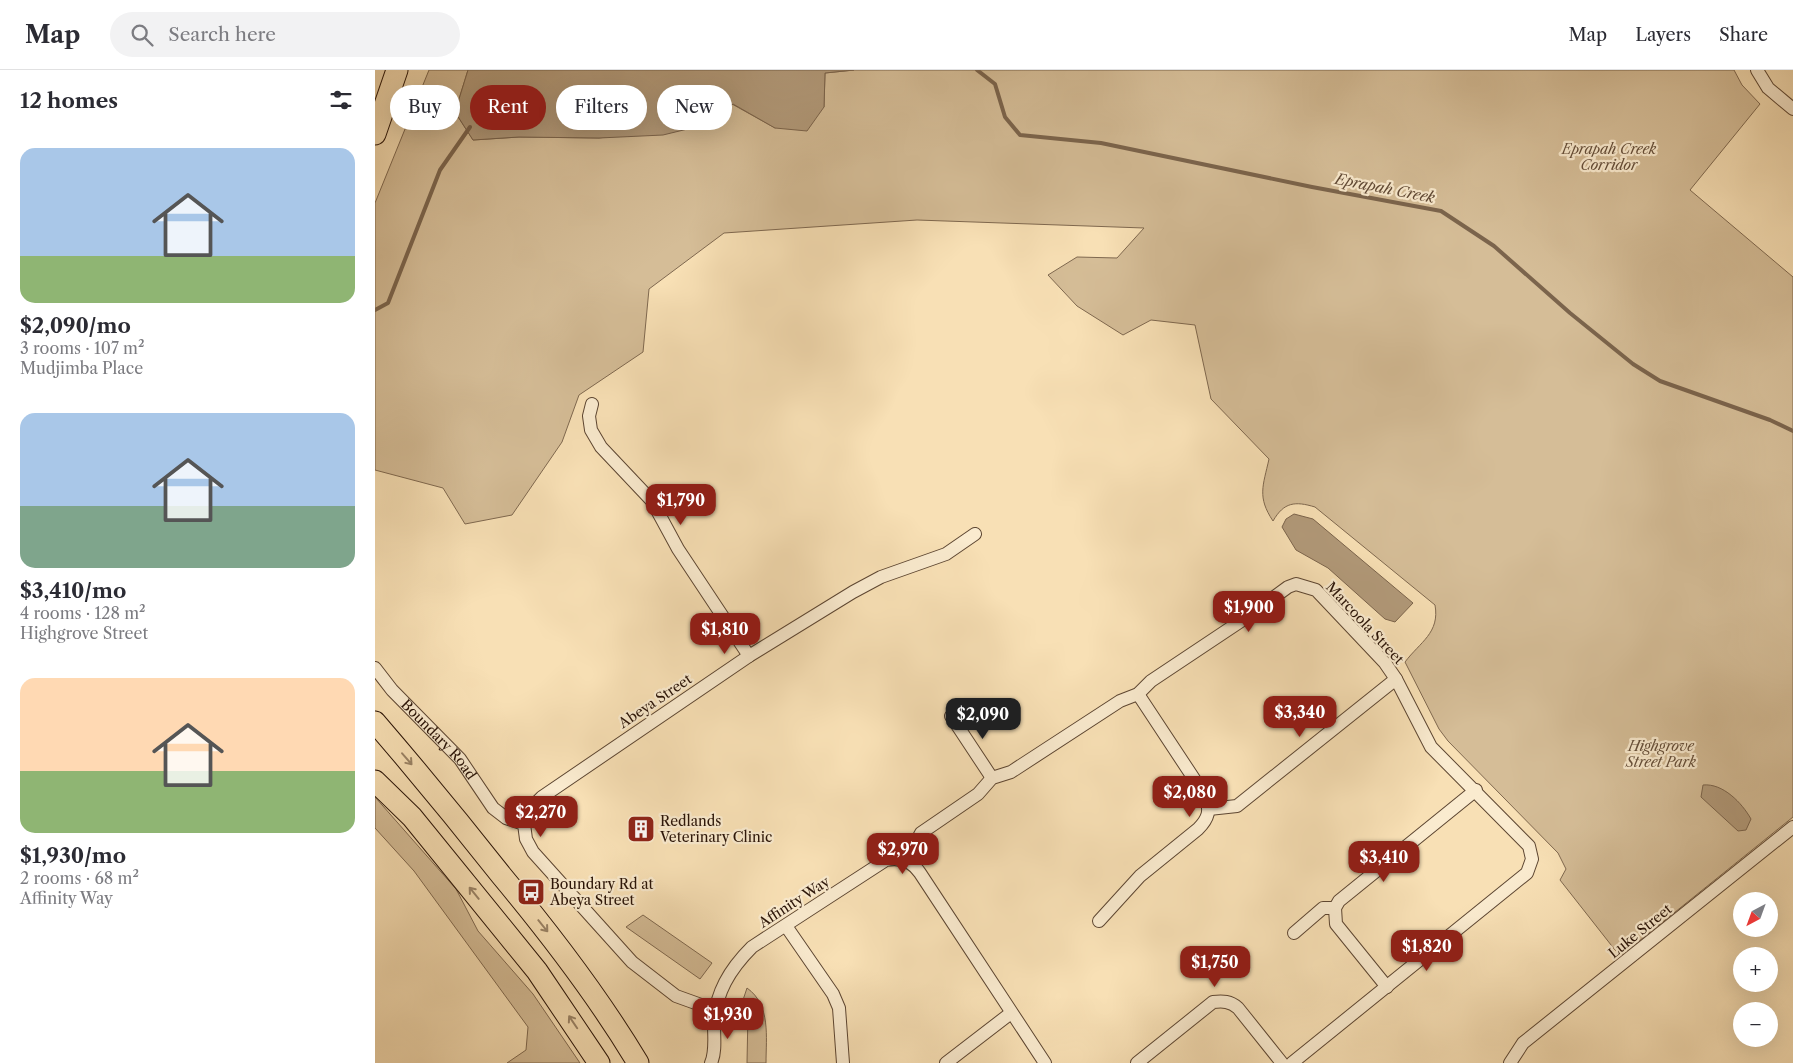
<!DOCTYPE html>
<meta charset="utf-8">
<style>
body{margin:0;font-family:"Libre Caslon Text",serif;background:#f2f2f3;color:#2b2b33;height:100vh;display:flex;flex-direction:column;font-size:19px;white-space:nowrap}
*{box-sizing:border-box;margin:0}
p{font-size:16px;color:#7c7c81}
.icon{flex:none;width:28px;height:28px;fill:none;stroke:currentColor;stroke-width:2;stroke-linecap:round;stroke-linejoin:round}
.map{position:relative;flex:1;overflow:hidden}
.drawer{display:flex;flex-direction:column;background:#fff;width:375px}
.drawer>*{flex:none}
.banner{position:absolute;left:15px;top:15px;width:475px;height:45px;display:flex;gap:10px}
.needle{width:32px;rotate:221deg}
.controls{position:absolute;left:1358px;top:822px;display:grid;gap:10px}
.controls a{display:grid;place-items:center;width:45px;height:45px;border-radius:50%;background:#fff;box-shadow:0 5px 20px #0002;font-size:25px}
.price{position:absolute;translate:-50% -42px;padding:0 11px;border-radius:10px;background:#8f2418;color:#fff;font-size:16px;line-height:32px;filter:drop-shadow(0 1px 2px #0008)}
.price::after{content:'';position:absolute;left:50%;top:30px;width:15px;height:11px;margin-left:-8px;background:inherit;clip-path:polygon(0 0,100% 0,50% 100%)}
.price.active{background:#222;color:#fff}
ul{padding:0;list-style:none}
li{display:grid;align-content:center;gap:10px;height:265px;padding:0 20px}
li span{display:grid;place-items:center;height:155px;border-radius:15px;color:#555}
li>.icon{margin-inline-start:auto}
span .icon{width:90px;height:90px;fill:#fffc;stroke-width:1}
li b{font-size:21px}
h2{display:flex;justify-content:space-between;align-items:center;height:60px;padding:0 20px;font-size:21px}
.pill{padding:0 18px;border-radius:22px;background:#fff;box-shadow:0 5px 20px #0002;font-size:18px;line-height:45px}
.pill.active{background:#8f2418;color:#fff}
header{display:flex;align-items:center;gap:30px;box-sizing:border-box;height:70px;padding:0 25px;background:#fff;border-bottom:1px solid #e1e1e2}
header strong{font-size:24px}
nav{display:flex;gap:28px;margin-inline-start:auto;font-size:18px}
.search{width:350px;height:45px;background:#f2f2f3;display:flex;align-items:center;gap:12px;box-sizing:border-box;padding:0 18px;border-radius:28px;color:#7c7c81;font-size:19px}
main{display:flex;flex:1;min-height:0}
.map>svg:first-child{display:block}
</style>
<header>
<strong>Map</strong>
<div class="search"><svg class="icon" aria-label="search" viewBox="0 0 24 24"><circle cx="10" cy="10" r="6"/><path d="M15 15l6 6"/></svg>Search here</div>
<nav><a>Map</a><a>Layers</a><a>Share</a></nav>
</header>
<main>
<section class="drawer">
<h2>12 homes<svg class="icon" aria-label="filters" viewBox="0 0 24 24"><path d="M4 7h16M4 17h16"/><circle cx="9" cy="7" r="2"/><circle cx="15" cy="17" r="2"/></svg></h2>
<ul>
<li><span style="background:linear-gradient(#a9c7e8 70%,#8fb573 0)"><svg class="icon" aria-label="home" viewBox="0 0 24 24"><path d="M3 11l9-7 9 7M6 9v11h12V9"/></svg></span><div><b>$2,090/mo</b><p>3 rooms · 107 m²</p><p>Mudjimba Place</p></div></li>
<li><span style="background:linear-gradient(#a9c7e8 60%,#7fa58c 0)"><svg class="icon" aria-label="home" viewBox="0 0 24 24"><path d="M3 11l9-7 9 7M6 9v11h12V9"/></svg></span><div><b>$3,410/mo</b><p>4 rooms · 128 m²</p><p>Highgrove Street</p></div></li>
<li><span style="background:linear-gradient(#ffd9b3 60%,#8fb573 0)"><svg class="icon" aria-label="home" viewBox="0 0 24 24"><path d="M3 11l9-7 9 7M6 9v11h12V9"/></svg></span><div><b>$1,930/mo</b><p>2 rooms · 68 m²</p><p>Affinity Way</p></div></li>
</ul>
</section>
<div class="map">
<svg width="1418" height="993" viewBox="0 0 1418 993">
<rect width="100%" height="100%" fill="#f8e0b5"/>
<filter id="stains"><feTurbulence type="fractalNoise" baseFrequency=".004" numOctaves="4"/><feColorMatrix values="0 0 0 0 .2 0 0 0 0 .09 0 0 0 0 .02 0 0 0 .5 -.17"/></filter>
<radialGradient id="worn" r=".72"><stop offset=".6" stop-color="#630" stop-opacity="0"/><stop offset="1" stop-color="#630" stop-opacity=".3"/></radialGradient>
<g fill="#d5bd97" stroke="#7f684f">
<path d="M54,0H93L80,42L98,70L144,67L224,68L333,54L357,34L400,58L449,37L450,3L479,0H1359L1367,15L1385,34L1315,120L1418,207V747L1248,884L1240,880L1185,810L1191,799L1183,783L1073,671L1064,659L1030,592C1045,572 1065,563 1060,535L940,437C920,431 909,432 898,451C882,427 888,416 894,389L836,329L820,255L776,250L748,265L702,236L673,205L702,187L742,188L769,158L542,150L349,163L274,219L268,282L204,325L187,372L137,445L90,454L68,418L0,400V133Z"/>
<path d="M0,727L81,819L103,861L158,924L205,993H132L151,980L153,957L39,801L0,758Z"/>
<path d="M268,845L337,893L325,909L251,857Z"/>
<path d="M372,918C396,935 391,967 391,993H372L373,942L366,936Z"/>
</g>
<g fill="#b29a7a" stroke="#7b644c">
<path d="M93,0H479L450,3L449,37L432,61L400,58L358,34L333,54L288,65L224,68L144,67L98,70L80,42Z"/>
<path d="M919,444L938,449L1038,533L1020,552L1010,549L953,498L921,480L907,457L911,449Z"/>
<path d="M1328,715C1348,713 1367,733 1376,749L1371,760L1363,761L1326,727Z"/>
</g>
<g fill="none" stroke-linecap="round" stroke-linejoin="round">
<g stroke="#7b644c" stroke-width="4">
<path d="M602,0L620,14L630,47L645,65L726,73L937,117L1066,141L1119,176L1195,243L1258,294L1285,311L1395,350L1418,361"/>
<path d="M0,240L13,233L65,100L95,57"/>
</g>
<defs>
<g id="minor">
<path d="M1382,0L1393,18L1418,39"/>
<path d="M217,334L214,346L216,360L226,377L277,431L303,479L374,586"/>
<path id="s1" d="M0,598L17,620L85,689L118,738L131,748L149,754L151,769L158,782L257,892L301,926L340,940"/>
<path d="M576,646L617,708"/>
<path d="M834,739L862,736L1021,609"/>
<path d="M149,754L154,740L167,727L374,586L478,522L506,507L571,484L600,464"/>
<path d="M531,791L546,763L603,724L617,708L636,702L745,631L763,624L776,611L872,547L913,517L921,514L941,520L1010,593L1021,609L1056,677L1154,776L1157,789L1152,803L917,993"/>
<path d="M724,851L765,806L823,759C834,748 835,741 831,727L763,624"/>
<path d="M411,856L458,924L464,938L468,993"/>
<path d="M919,863L948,838H960"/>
<path d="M1012,917L961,854L960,838L964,831L1101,720"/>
<path d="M336,993C341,982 339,967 339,955C340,923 355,899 377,877L511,790C526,787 537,791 545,803L670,993"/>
<path d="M571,993L636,943"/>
<path d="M762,993L838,932C848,931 855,931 863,938L907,993"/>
<path d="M1135,993L1148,973L1418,757"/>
</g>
<g id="trunk">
<path d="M0,64L22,0"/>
<path d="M0,652C43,702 85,753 126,805C176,865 223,926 263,993"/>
<path d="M0,711L37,747L162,901L224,993"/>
</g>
</defs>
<use href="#minor" stroke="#5d4632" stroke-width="14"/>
<use href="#trunk" stroke="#291307" stroke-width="23"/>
<use href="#minor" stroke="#faebcf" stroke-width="12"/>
<use href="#trunk" stroke="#f8e0b5" stroke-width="21"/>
</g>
<defs><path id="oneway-shaft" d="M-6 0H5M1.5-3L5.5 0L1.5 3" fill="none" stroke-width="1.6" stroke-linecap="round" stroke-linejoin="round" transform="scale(1.25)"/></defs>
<g stroke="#9b8467">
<use href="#oneway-shaft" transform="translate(32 689) rotate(49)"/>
<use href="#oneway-shaft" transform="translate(99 823) rotate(-129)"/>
<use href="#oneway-shaft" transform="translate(168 856) rotate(51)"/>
<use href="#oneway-shaft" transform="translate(198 952) rotate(-124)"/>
</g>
<defs>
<symbol id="building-square" viewBox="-11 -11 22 22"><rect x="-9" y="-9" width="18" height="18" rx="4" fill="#8f2418" stroke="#faebcf"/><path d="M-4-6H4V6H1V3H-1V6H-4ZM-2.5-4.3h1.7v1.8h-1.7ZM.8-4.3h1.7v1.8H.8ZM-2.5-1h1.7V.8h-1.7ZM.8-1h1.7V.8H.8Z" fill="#fff"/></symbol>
<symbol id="bus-square" viewBox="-11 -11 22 22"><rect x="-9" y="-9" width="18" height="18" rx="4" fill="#8f2418" stroke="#faebcf"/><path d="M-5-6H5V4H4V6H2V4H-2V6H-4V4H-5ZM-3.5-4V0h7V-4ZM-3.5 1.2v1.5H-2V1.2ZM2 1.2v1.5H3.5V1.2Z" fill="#fff"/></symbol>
</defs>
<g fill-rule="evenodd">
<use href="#building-square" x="250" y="743" width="32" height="32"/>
<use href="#bus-square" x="140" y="806" width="32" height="32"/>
</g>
<g text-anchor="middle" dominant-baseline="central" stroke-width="4.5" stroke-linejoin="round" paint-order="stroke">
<g font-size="14" font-style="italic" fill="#654e39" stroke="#faebcf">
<text x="1234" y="79">Eprapah Creek<tspan x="1234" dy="16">Corridor</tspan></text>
<text x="1286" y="676">Highgrove<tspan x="1286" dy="16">Street Park</tspan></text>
</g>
<g font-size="14" fill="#291307" stroke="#faebcf">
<text transform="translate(990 553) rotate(47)">Marcoola Street</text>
<text transform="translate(280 631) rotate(-34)">Abeya Street</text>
<text stroke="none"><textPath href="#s1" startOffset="96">Boundary Road</textPath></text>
<text transform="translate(419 832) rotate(-33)">Affinity Way</text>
<text transform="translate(1265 861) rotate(-39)">Luke Street</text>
</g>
<g font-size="14" fill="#291307" stroke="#faebcf" text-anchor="start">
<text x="285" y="751">Redlands<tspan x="285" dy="16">Veterinary Clinic</tspan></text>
<text x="175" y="814">Boundary Rd at<tspan x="175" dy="16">Abeya Street</tspan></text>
</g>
<g font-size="15" font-style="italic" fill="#604935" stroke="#faebcf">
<text transform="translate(1010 118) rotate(11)">Eprapah Creek</text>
</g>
</g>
<rect width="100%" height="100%" filter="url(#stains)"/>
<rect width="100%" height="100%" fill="url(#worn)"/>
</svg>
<div class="controls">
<a><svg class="needle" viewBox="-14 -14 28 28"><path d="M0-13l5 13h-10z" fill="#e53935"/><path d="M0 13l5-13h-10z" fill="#7c7c81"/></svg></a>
<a>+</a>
<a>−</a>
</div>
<b class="price" style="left:306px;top:456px">$1,790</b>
<b class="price" style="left:874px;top:563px">$1,900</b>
<b class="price" style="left:350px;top:585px">$1,810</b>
<b class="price" style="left:925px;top:668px">$3,340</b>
<b class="price active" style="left:608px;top:670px">$2,090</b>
<b class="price" style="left:815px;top:748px">$2,080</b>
<b class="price" style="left:166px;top:768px">$2,270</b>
<b class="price" style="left:528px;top:805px">$2,970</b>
<b class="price" style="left:1009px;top:813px">$3,410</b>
<b class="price" style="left:1052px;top:902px">$1,820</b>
<b class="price" style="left:840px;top:918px">$1,750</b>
<b class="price" style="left:353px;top:970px">$1,930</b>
<div class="banner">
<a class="pill">Buy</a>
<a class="pill active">Rent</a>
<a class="pill">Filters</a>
<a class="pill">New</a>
</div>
</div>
</main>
